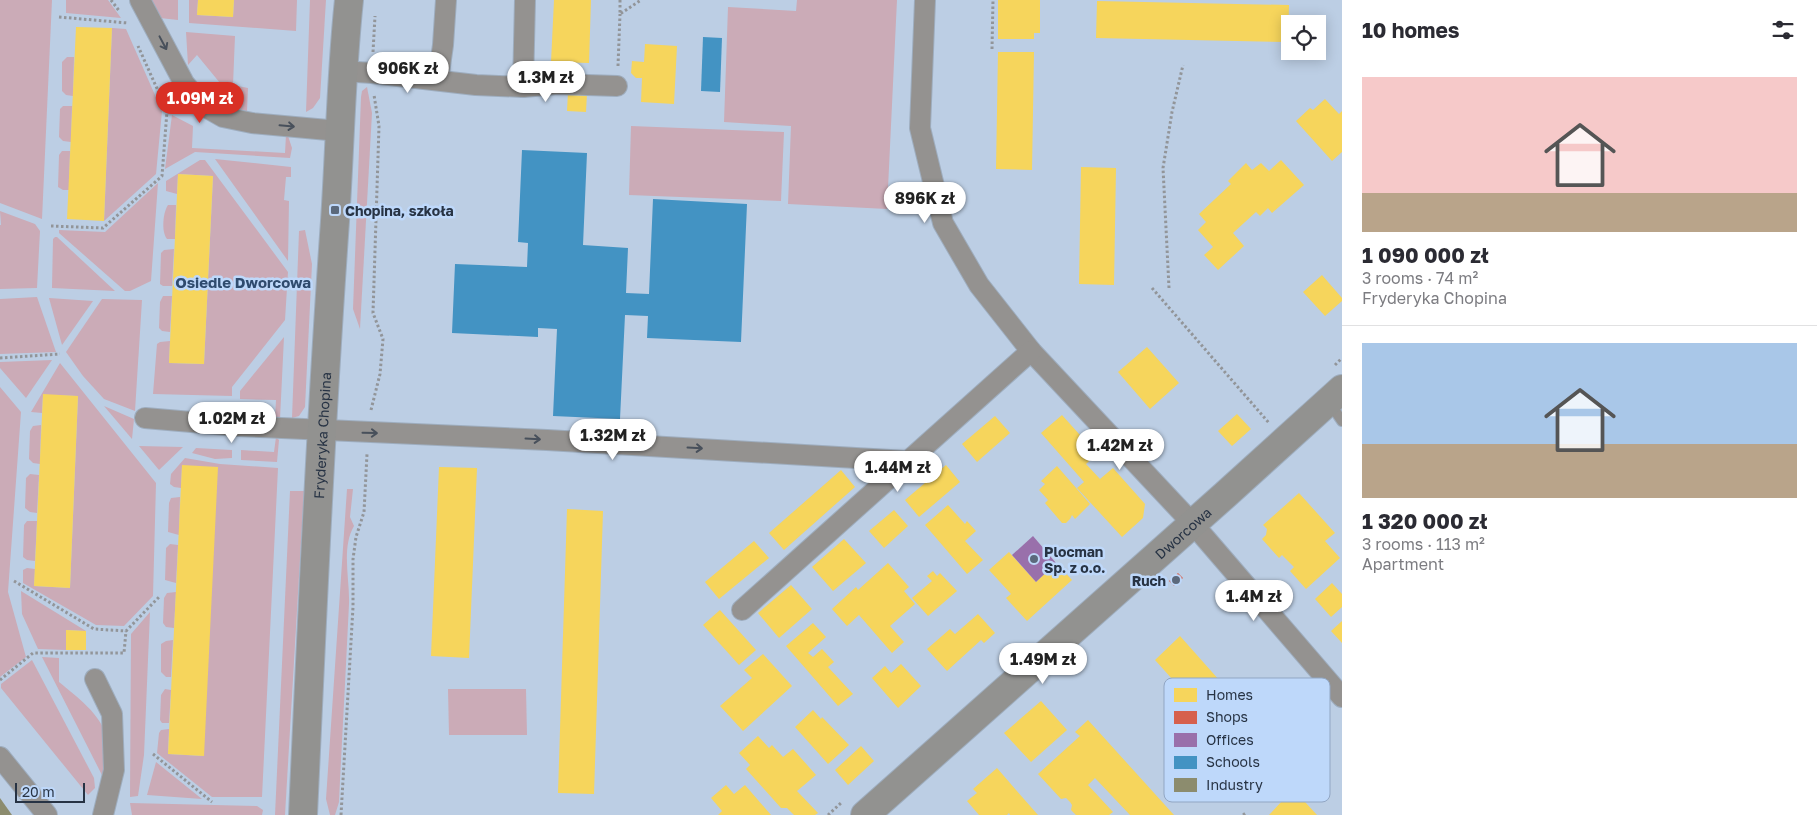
<!DOCTYPE html>
<meta charset="utf-8">
<style>
body{margin:0;font-family:"Golos Text",sans-serif;background:#f2f2f3;color:#2b2b33;height:100vh;display:flex;flex-direction:column;font-size:19px;white-space:nowrap}
*{box-sizing:border-box;margin:0}
p{font-size:16px;color:#7c7c81}
.icon{flex:none;width:28px;height:28px;fill:none;stroke:currentColor;stroke-width:2;stroke-linecap:round;stroke-linejoin:round}
.map{position:relative;flex:1;overflow:hidden}
.drawer{display:flex;flex-direction:column;background:#fff;width:475px}
.drawer>*{flex:none}
.fabs{position:absolute;left:1281px;top:15px;display:grid;gap:10px}
.fabs a{display:grid;place-items:center;width:45px;height:45px;border-radius:0px;background:#fff;box-shadow:0 2px 12px #0003;font-size:25px}
.scale{position:absolute;left:15px;bottom:12px;width:70px;box-sizing:border-box;padding-left:5px;border:2px solid #273344;border-top:0;font-size:14px;line-height:18px;white-space:nowrap;color:#273344;-webkit-text-stroke:4px #bed8fa;paint-order:stroke}
.price{position:absolute;translate:-50% -42px;padding:0 11px;border-radius:18px;background:#fff;color:#222;font-size:16px;line-height:32px;filter:drop-shadow(0 1px 2px #0008)}
.price::after{content:'';position:absolute;left:50%;top:30px;width:15px;height:11px;margin-left:-8px;background:inherit;clip-path:polygon(0 0,100% 0,50% 100%)}
.price.on{background:#d93025;color:#fff}
ul{padding:0;list-style:none}
li{display:grid;align-content:center;gap:10px;height:265px;padding:0 20px}
li+li{border-top:1px solid #e1e1e2}
li span{display:grid;place-items:center;height:155px;border-radius:0px;color:#555}
li>.icon{margin-inline-start:auto}
span .icon{width:90px;height:90px;fill:#fffc;stroke-width:1}
li b{font-size:21px}
h2{display:flex;justify-content:space-between;align-items:center;height:60px;padding:0 20px;font-size:21px}
main{display:flex;flex:1;min-height:0}
.map>svg:first-child{display:block}
</style>
<main>
<div class="map">
<svg width="1342" height="815" viewBox="0 0 1342 815">
<rect width="100%" height="100%" fill="#bccee4"/>
<g fill="#cbabb7">
<path d="M0,0H52L42,219L0,203Z"/>
<path d="M66,0H108L121,18L66,13Z"/>
<path d="M147,0H178V20L160,18Z"/>
<path d="M189,0H198L197,15L233,17L234,0H297L296,31L189,23Z"/>
<path d="M310,0H326L320,98L313,108L306,112Z"/>
<path d="M797,0H897L887,209L788,204L791,126L724,122L728,7L796,11Z"/>
<path d="M112,28L126,29L162,111L156,174L104,221Z"/>
<path d="M186,32L235,36L233,85L248,88L247,111L225,106L209,96L220,83L197,55L188,65Z"/>
<path d="M67,57H74L73,96L66,95L62,91V62Z"/>
<path d="M367,87L372,113L360,329L353,309L361,97L362,91Z"/>
<path d="M63,106H72L71,142L63,141L59,137L60,109Z"/>
<path d="M172,115L193,126L192,148L285,153L286,135L288,136L292,148L290,158L195,152L165,169Z"/>
<path d="M631,126L784,132L781,201L629,195Z"/>
<path d="M62,151H70L69,190H63L58,187L59,155Z"/>
<path d="M215,159L291,167V177H286L284,200L289,201L288,261Z"/>
<path d="M200,160H205L288,272L285,320L232,387V396L153,394L157,344L160,342L170,341L169,363L204,364L213,176L178,174L177,194L166,191V181Z"/>
<path d="M158,183L151,281L130,291H125L59,233V230L105,232Z"/>
<path d="M168,205H176L175,239H167C161,232 163,212 168,205Z"/>
<path d="M0,211L35,224L40,231L37,288L0,289V225H1Z"/>
<path d="M305,230L312,264L305,407L299,416L292,418L299,231Z"/>
<path d="M55,237H57L115,291L52,288L53,239Z"/>
<path d="M174,249L172,286H163L160,284L161,253L164,250Z"/>
<path d="M163,296H172L170,332L162,331L159,328L160,302Z"/>
<path d="M37,297L56,352L0,354V299Z"/>
<path d="M49,298L93,301L62,345Z"/>
<path d="M102,299L142,300L135,411L104,399L83,376L66,352Z"/>
<path d="M284,337L280,419H275L276,400L240,399V391Z"/>
<path d="M52,360L26,398L0,368V362Z"/>
<path d="M60,363L156,483L153,596L124,626L96,625L23,583V570L27,568L35,569L34,586L70,588L78,396L43,395L42,413L31,412Z"/>
<path d="M0,387L21,412L8,592L26,657L0,677Z"/>
<path d="M104,406L134,419L132,439Z"/>
<path d="M41,425L40,464L33,463L29,459L30,431L33,426Z"/>
<path d="M276,437L279,440L277,462L241,460V450L274,452Z"/>
<path d="M139,446L183,447L159,470Z"/>
<path d="M196,448L232,450V458L215,459L192,453Z"/>
<path d="M185,458L220,464L278,468L262,797H212L157,753L159,733L161,730L169,729L168,754L203,756L182,466L181,488L174,487L170,484L171,474Z"/>
<path d="M30,474L39,475L37,513L30,512L25,508L26,478Z"/>
<path d="M347,489H353L350,517L354,526C341,548 350,580 349,604C346,670 342,736 339,802L335,815H330L326,799Z"/>
<path d="M290,491H304L285,815H275Z"/>
<path d="M180,497L179,535L168,532L169,503L171,498Z"/>
<path d="M27,521H37L35,561L27,560L23,557L24,525Z"/>
<path d="M170,544L178,545L176,583L165,580L166,548Z"/>
<path d="M21,591L86,631L66,630V650L38,649L22,614Z"/>
<path d="M176,592L174,628L166,627L163,623L164,598L167,593Z"/>
<path d="M150,612L144,755L138,796L130,797L131,634Z"/>
<path d="M173,640L171,677H166L161,672V644L166,641Z"/>
<path d="M42,657L59,658V682C77,697 101,714 107,738C109,749 106,770 105,781Z"/>
<path d="M32,660L94,778L95,788L88,795L1,688V684Z"/>
<path d="M165,689L171,690L169,723H162L160,720L161,695Z"/>
<path d="M448,689H526L527,735H449Z"/>
<path d="M156,762L202,799L147,795Z"/>
<path d="M130,803L257,806L263,810L262,815H132Z"/>
</g>
<g fill="#f6d55c">
<path d="M198,0H234L233,17L197,15Z"/>
<path d="M554,0H591L589,63L551,62Z"/>
<path d="M998,0H1040V33H1034V39H998Z"/>
<path d="M1097,1L1289,5L1288,42L1096,38Z"/>
<path d="M76,27L112,28L104,221L67,219Z"/>
<path d="M645,44L677,46L674,104L641,102L642,78H636L631,73L632,61L644,62Z"/>
<path d="M998,52H1034L1032,170L996,169Z"/>
<path d="M568,92L587,93L586,112L567,111Z"/>
<path d="M1325,99L1339,114L1342,111V152L1332,161L1296,121L1310,108L1313,110Z"/>
<path d="M1281,160L1304,185L1272,213L1268,208L1260,216L1256,212L1233,233L1244,246L1218,270L1204,255L1213,247L1198,230L1206,222L1199,214L1231,184L1228,181L1246,163L1252,170L1261,163L1269,171Z"/>
<path d="M1081,167L1116,168L1114,285L1079,284Z"/>
<path d="M178,174L213,176L204,364L169,363Z"/>
<path d="M1322,275L1342,298V301L1325,316L1303,292Z"/>
<path d="M1147,347L1179,383L1150,409L1118,372Z"/>
<path d="M43,394L78,396L70,588L34,586Z"/>
<path d="M1237,414L1251,429L1232,446L1218,431Z"/>
<path d="M1062,415L1097,454L1086,464L1100,479L1113,468L1145,504L1143,518L1122,537L1077,488L1084,482L1041,433Z"/>
<path d="M995,416L1010,433L977,462L962,444Z"/>
<path d="M182,465L218,467L204,756L168,754Z"/>
<path d="M946,465L960,482L919,517L905,500Z"/>
<path d="M1057,466L1090,504L1075,519L1072,515L1070,519L1066,523H1062L1045,503L1048,500L1039,490L1045,484L1041,481Z"/>
<path d="M439,467L477,468L469,658L431,656Z"/>
<path d="M841,470L855,487L784,550L769,533Z"/>
<path d="M1299,493L1335,533L1325,541L1340,558L1306,589L1290,571L1294,567L1282,555L1279,558L1262,539L1266,535L1267,529L1263,525Z"/>
<path d="M948,505L965,524L967,521L976,531L965,541L983,560L967,574L925,525Z"/>
<path d="M567,509L603,511L594,794L558,793Z"/>
<path d="M894,510L908,526L884,548L869,531Z"/>
<path d="M844,539L866,563L833,591L812,567Z"/>
<path d="M754,541L769,558L719,599L705,582Z"/>
<path d="M1009,552L1036,582L1056,563L1072,580L1027,621L1006,598L1011,594L989,570Z"/>
<path d="M888,563L909,587L904,591L915,604L890,626L904,642L892,653L859,615L847,626L832,609L856,587L858,590Z"/>
<path d="M933,571L937,576L940,573L957,591L928,616L912,598L932,581L927,576Z"/>
<path d="M1332,583L1342,594V607L1331,617L1315,599Z"/>
<path d="M791,585L812,609L779,638L758,613Z"/>
<path d="M720,610L756,650L739,665L703,625Z"/>
<path d="M978,614L995,633L984,643L981,640L947,671L927,649L950,629L955,634Z"/>
<path d="M1342,621V643L1331,631Z"/>
<path d="M813,623L826,637L808,653L813,657L822,649L834,662L828,667L853,694L838,706L786,646Z"/>
<path d="M66,630L86,631V650H66Z"/>
<path d="M1180,636L1307,779L1294,790L1317,815H1269L1282,801L1155,660Z"/>
<path d="M763,654L792,686L743,731L720,706L752,678L744,670Z"/>
<path d="M901,664L921,686L898,708L872,678L885,666L891,673Z"/>
<path d="M1041,701L1067,730L1031,762L1004,733Z"/>
<path d="M813,710L821,719L822,717L849,745L828,764L795,727Z"/>
<path d="M1088,720L1174,815H1130L1095,778L1088,785L1113,812L1109,815H1076L1071,810L1072,805L1070,802L1066,798L1061,799L1038,774L1080,736L1075,732Z"/>
<path d="M758,736L769,748L772,745L783,757L793,749L816,775L797,791L818,813L815,815H794L787,808H781L746,769L750,765L739,753Z"/>
<path d="M861,746L874,761L848,785L835,770Z"/>
<path d="M997,768L1016,790L1038,815H1010L1009,813L1007,815H979L967,801L977,793L973,789Z"/>
<path d="M726,785L734,794L745,785L771,815H718L722,811L711,798Z"/>
</g>
<path fill="#d6604d" d="M1178,573L1183,578L1174,586L1169,581Z"/>
<path fill="#9970ab" d="M1033,536L1056,563L1036,582L1012,555Z"/>
<g fill="#4393c3">
<path d="M703,37L722,38L720,92L701,91Z"/>
<path d="M522,150L587,153L583,245L628,248L626,293L649,294L653,199L747,204L741,342L647,338L648,316L625,315L620,419L553,416L557,329L538,328V337L452,333L455,264L527,267L528,243L518,242Z"/>
</g>
<path fill="#8c8c6e" d="M0,798L12,815H0Z"/>
<g fill="none" stroke-linecap="round" stroke-linejoin="round">
<defs>
<path id="lane" d="M1329,402L1342,421"/>
<g id="street">
<path d="M140,0L184,83L202,105L223,117L252,123L339,131"/>
<path d="M925,0L920,128L943,223L979,285L1031,351L1193,524L1342,697"/>
<path d="M342,71L372,73L476,85L523,87L557,84L617,86"/>
<path d="M438,80L443,45L446,0"/>
<path d="M523,87L525,0"/>
<path d="M145,418L238,426L547,440L907,461"/>
<path d="M742,610L1031,351"/>
<path d="M95,679L112,714L114,770L103,815"/>
<path d="M0,757L47,815"/>
</g>
<g id="secondary">
<path id="s1" d="M303,815C312,617 321,419 335,221C340,147 341,74 349,0"/>
<path id="s2" d="M865,815L1225,495L1342,389"/>
</g>
</defs>
<use href="#lane" stroke="#9eadbe" stroke-width="12"/>
<use href="#street" stroke="#9eadbe" stroke-width="22"/>
<use href="#secondary" stroke="#9eadbe" stroke-width="30"/>
<g stroke="#929599" stroke-width="3" stroke-dasharray="2.5 2.5" stroke-linecap="butt">
<path d="M111,0L120,12"/>
<path d="M620,0V14L641,0"/>
<path d="M59,17L128,23"/>
<path d="M992,49L993,0"/>
<path d="M373,52L375,16"/>
<path d="M618,66L620,14"/>
<path d="M51,226L103,228L162,176L167,111L138,46"/>
<path d="M1152,288L1269,423"/>
<path d="M1169,288L1163,168L1172,112L1183,65"/>
<path d="M0,358L60,354"/>
<path d="M1335,365L1342,358"/>
<path d="M371,410L380,374L383,339L373,313L379,126L374,95"/>
<path d="M14,581L94,629L126,631L159,597"/>
<path d="M0,680L33,653H124L126,631"/>
<path d="M153,754L212,802"/>
<path d="M341,815L353,607V559L356,537L364,512L367,454"/>
<path d="M828,815L842,802"/>
<path d="M1243,815L1246,813"/>
</g>
<use href="#lane" stroke="#949290" stroke-width="10"/>
<use href="#street" stroke="#949290" stroke-width="20"/>
<use href="#secondary" stroke="#929290" stroke-width="28"/>
</g>
<defs><path id="oneway-shaft" d="M-6 0H5M1.5-3L5.5 0L1.5 3" fill="none" stroke-width="1.6" stroke-linecap="round" stroke-linejoin="round" transform="scale(1.25)"/></defs>
<g stroke="#48505b">
<use href="#oneway-shaft" transform="translate(163 43) rotate(62)"/>
<use href="#oneway-shaft" transform="translate(287 126) rotate(5)"/>
<use href="#oneway-shaft" transform="translate(370 433) rotate(1)"/>
<use href="#oneway-shaft" transform="translate(533 439) rotate(3)"/>
<use href="#oneway-shaft" transform="translate(695 448) rotate(3)"/>
</g>
<g fill="#5b697c" stroke="#bed8fa" stroke-width="2">
<rect x="330" y="205" width="10" height="10" rx="2.5"/>
<circle cx="1034" cy="559" r="5"/>
<circle cx="1176" cy="580" r="5"/>
</g>
<g text-anchor="middle" dominant-baseline="central" stroke-width="5" stroke-linejoin="round" paint-order="stroke">
<g font-size="14" font-weight="bold" fill="#273344" stroke="#bed8fa" text-anchor="start">
<text x="345" y="210">Chopina, szkoła</text>
<text x="1044" y="551">Plocman<tspan x="1044" dy="16">Sp. z o.o.</tspan></text>
<text x="1166" y="580" text-anchor="end">Ruch</text>
</g>
<g font-size="14" fill="#273344" stroke="#bed8fa">
<text stroke="none"><textPath href="#s1" startOffset="380">Fryderyka Chopina</textPath></text>
<text stroke="none"><textPath href="#s2" startOffset="425">Dworcowa</textPath></text>
</g>
<g font-size="15" font-weight="bold" fill="#2f4b6e" stroke="#bed8fa">
<text x="243" y="282">Osiedle Dworcowa</text>
</g>
</g>
<rect x="1164" y="678" width="166" height="124" rx="8" fill="#bed8fa" stroke="#91a6c3" stroke-width="1"/>
<rect x="1174" y="688" width="23" height="14" fill="#f6d55c"/>
<rect x="1174" y="711" width="23" height="13" fill="#d6604d"/>
<rect x="1174" y="733" width="23" height="14" fill="#9970ab"/>
<rect x="1174" y="756" width="23" height="13" fill="#4393c3"/>
<rect x="1174" y="778" width="23" height="14" fill="#8c8c6e"/>
<g font-size="14" fill="#273344">
<text x="1206" y="700">Homes</text>
<text x="1206" y="722">Shops</text>
<text x="1206" y="745">Offices</text>
<text x="1206" y="767">Schools</text>
<text x="1206" y="790">Industry</text>
</g>
</svg>
<div class="fabs">
<a><svg class="icon" aria-label="locate" viewBox="0 0 24 24"><circle cx="12" cy="12" r="6"/><path d="M12 2v4M12 18v4M2 12h4M18 12h4"/></svg></a>
</div>
<div class="scale">20 m</div>
<b class="price" style="left:408px;top:94px">906K zł</b>
<b class="price" style="left:546px;top:103px">1.3M zł</b>
<b class="price on" style="left:200px;top:124px">1.09M zł</b>
<b class="price" style="left:925px;top:224px">896K zł</b>
<b class="price" style="left:232px;top:444px">1.02M zł</b>
<b class="price" style="left:613px;top:461px">1.32M zł</b>
<b class="price" style="left:1120px;top:471px">1.42M zł</b>
<b class="price" style="left:898px;top:493px">1.44M zł</b>
<b class="price" style="left:1254px;top:622px">1.4M zł</b>
<b class="price" style="left:1043px;top:685px">1.49M zł</b>
</div>
<section class="drawer">
<h2>10 homes<svg class="icon" aria-label="filters" viewBox="0 0 24 24"><path d="M4 7h16M4 17h16"/><circle cx="9" cy="7" r="2"/><circle cx="15" cy="17" r="2"/></svg></h2>
<ul>
<li><span style="background:linear-gradient(#f6c9c9 75%,#b9a48a 0)"><svg class="icon" aria-label="home" viewBox="0 0 24 24"><path d="M3 11l9-7 9 7M6 9v11h12V9"/></svg></span><div><b>1 090 000 zł</b><p>3 rooms · 74 m²</p><p>Fryderyka Chopina</p></div></li>
<li><span style="background:linear-gradient(#a9c7e8 65%,#b9a48a 0)"><svg class="icon" aria-label="home" viewBox="0 0 24 24"><path d="M3 11l9-7 9 7M6 9v11h12V9"/></svg></span><div><b>1 320 000 zł</b><p>3 rooms · 113 m²</p><p>Apartment</p></div></li>
</ul>
</section>
</main>
